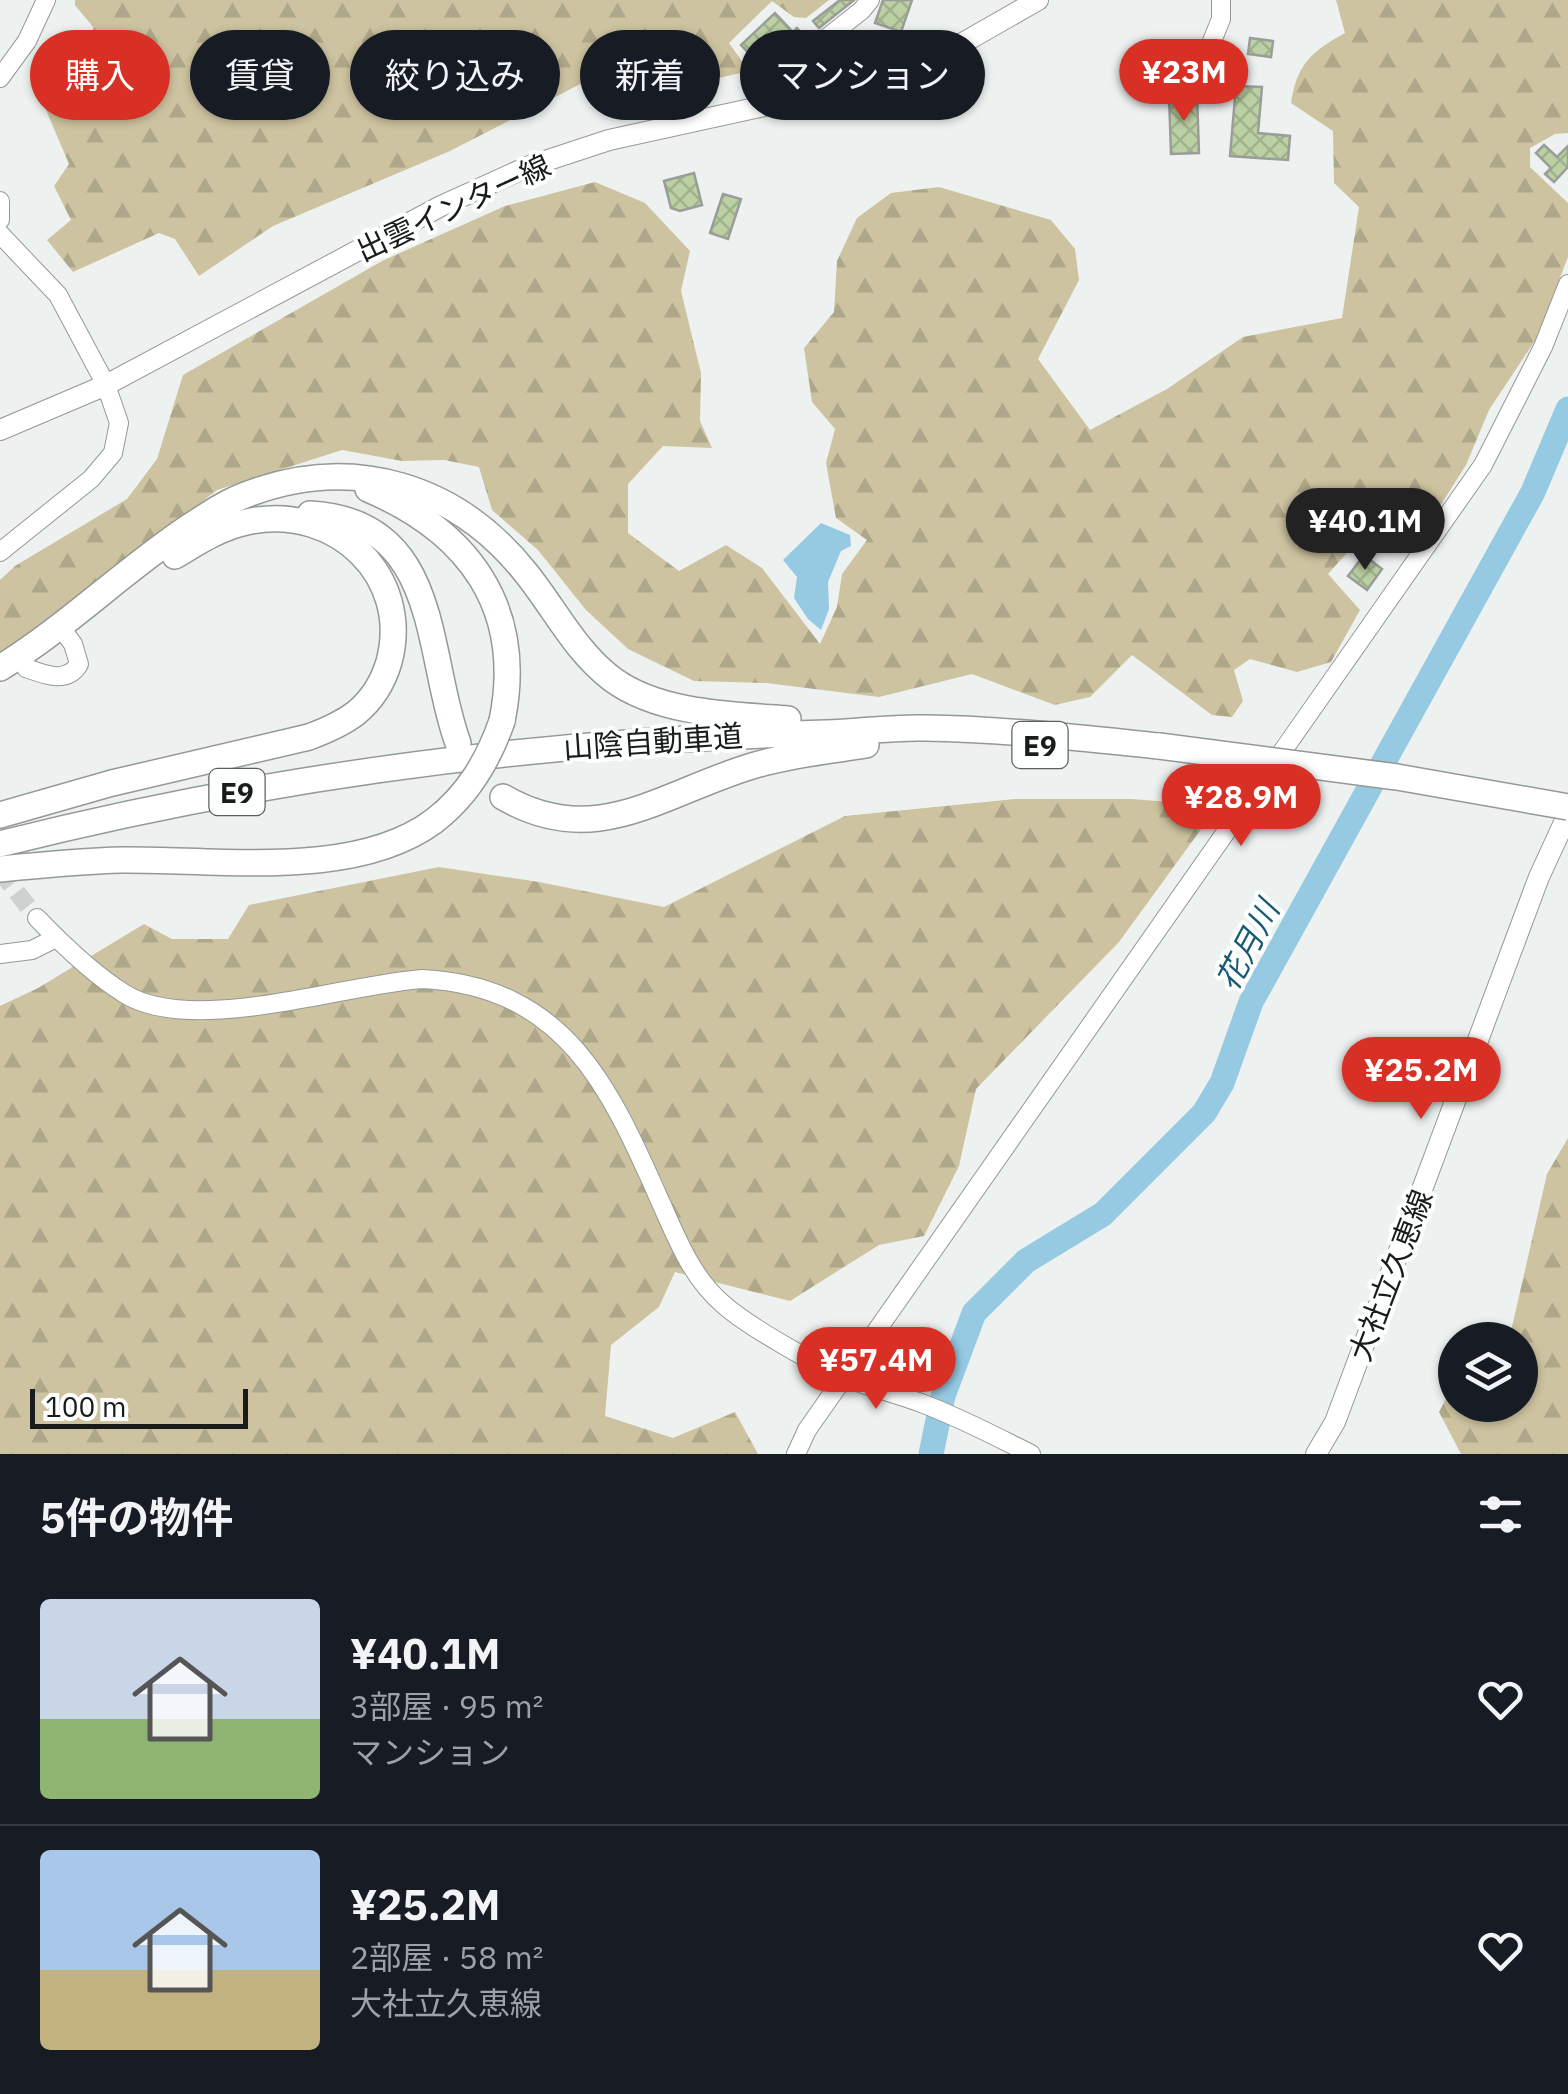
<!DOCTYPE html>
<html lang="ja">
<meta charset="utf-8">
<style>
body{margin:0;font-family:"IBM Plex Sans","Noto Sans JP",sans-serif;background:#242831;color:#f1f3f6;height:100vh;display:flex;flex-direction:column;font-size:38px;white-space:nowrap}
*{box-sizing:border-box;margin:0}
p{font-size:32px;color:#9ea1a6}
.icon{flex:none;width:55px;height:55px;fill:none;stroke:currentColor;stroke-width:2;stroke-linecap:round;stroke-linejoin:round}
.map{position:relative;height:1454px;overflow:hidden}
.sheet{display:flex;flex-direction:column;background:#171b24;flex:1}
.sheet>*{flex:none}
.hud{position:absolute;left:30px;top:30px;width:1000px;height:90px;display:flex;gap:20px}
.tools{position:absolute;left:1438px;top:1322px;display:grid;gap:20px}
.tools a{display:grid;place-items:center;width:100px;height:100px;border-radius:50%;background:#171b24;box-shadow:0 2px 8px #0004;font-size:50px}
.scale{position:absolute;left:30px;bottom:25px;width:218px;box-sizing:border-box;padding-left:10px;border:5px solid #1a1c1b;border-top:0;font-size:28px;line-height:35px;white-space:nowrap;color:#1a1c1b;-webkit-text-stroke:8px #fdfffe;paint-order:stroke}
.price{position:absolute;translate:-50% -85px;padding:0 22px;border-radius:35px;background:#d93025;color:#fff;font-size:32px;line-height:65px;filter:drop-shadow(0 2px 5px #0008)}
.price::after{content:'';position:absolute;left:50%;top:60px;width:30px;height:22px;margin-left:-15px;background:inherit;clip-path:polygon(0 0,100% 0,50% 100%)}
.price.selected{background:#222;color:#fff}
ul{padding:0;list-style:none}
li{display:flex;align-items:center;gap:30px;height:250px;padding:0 40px}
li+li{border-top:2px solid #363941}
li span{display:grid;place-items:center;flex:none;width:280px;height:200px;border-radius:10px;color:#555}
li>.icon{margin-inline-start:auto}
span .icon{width:120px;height:120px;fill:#fffc;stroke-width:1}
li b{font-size:42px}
h2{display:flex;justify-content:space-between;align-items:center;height:120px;padding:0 40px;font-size:42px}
.pill{padding:0 35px;border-radius:45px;background:#171b24;box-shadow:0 2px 8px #0004;font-size:35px;line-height:90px}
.pill.selected{background:#d93025;color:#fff}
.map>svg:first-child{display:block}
</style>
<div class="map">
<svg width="1568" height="1454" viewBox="0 0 1568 1454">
<defs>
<pattern id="forest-firs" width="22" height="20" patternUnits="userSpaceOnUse" patternTransform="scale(2.5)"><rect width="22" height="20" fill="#cdc3a0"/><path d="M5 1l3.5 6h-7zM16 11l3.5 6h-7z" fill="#afa789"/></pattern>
<pattern id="building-cross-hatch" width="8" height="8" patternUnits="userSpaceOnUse" patternTransform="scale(2.5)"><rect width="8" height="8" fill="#bbd0a3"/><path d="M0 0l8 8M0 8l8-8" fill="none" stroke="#a0b28c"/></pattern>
</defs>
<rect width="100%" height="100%" fill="#edf2f0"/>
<g fill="url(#forest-firs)">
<path d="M75,0H829L806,18L794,17L772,1L729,43L749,71L697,83L679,59L594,77L450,151L273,226L199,276L175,239L159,233L73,272L47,240L71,220L54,186L69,164L40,96L91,55L93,27L75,5Z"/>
<path d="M1336,0H1568V133L1555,134L1530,148V167L1568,203V257L1536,339L1489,410L1466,465L1430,522L1410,537L1391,528L1376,545H1354L1328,574L1360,610L1331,662L1297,672L1250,659L1234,670L1243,701L1232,717L1212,715L1132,655L1090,697L1055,705L972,674L879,697L766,683L694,681L628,649L586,610L538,550L492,510L479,467L444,460L402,461L342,450L217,490L0,660V580L15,566L127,499L157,459L183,375L382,261L505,206L595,182L645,203L690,251L681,291L701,373L700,421L712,448L663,446L628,484V533L679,571L726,545L762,568L820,644L837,607L842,574L867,540L836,518L826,463L835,429L812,402L804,348L834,312L837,261L857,218L891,193L939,187L1051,220L1075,249L1079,280L1038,359L1090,430L1167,389L1243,337L1342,318L1359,207L1334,183L1333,131L1291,103C1297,64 1311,52 1345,33Z"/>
<path d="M1015,799H1132L1218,806L1119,942L976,1089L959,1166L924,1236L879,1245L790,1301L675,1272L659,1307L611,1345L605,1416L673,1438L735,1412L758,1454H0V1006L38,988L144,924L172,939H228L249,905L439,867L539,882L664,907L845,816Z"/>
<path d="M1568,1138V1454H1461L1439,1412L1455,1381V1405H1520V1340H1509L1547,1174Z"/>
</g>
<path fill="#96cae3" d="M821,523L850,535L851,546L841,551L828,582L829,609L821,630L808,619L794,598L797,577L783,560Z"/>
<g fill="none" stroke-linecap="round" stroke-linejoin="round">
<path stroke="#96cae3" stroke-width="25" d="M931,1454L943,1396L974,1313L1026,1261L1103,1214L1204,1113L1222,1083L1251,1002L1533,492L1568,409"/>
</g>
<g fill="url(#building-cross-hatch)" stroke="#9b9d99" stroke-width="2.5">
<path d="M840,0H854L819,28L813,21Z"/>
<path d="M883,0H912L901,32L875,23Z"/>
<path d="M775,13L793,32L797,28L806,38L788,53L780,44L759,64L741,45Z"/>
<path d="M1250,38L1273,41L1271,57L1248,54Z"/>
<path d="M1236,86L1262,87L1258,133L1290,136L1288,160L1230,156Z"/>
<path d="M1197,94L1199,153L1171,154L1169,95Z"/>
<path d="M1544,145L1557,157L1568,146V167L1554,182L1545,174L1551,168L1536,153Z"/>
<path d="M694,173L702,205L680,211L671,208L664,181Z"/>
<path d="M723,194L741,199L728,239L710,233Z"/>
<path d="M1364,555L1382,569L1367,590L1348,576Z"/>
</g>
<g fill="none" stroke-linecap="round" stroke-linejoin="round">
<path stroke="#cdd2d0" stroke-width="18" stroke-dasharray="18 9" stroke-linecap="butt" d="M0,871L37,918"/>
<defs>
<g id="minor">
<path d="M1201,68L1221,19V0"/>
<path d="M0,78L27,41L46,0"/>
<path d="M788,102L785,71L862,10L870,0"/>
<path d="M0,201V220"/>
<path d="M0,234L58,295L106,385L119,423L113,453L91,479L0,552"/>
<path d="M26,668C45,675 67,684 79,664L73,644L59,625"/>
<path d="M37,918C63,945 94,975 125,994C193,1036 345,984 423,979C566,987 610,1088 661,1203C678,1241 692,1278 724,1305C749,1327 818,1366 849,1379C872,1388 897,1394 921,1403C959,1417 995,1436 1031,1454"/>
<path d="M0,954L32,950L56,938"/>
<path d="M796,1454L807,1430L1483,465L1543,347L1568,284"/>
</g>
<g id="major">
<path d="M0,430L106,385L441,206L527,167L609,140L865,84L947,52L1038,0"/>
<path d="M1316,1454L1335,1422L1539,877L1568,814"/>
</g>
<g id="highway">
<path d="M368,489C469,532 525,608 502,721"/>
<path d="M310,514C442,521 425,654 458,743"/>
<path d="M0,668C65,628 120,574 183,531C203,518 225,502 248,494C354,454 457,486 526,573C555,609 575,651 612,679C659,714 733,715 788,719"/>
<path d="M503,797C596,851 662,793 752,766C789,755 827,751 866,745"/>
<path d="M0,815L112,783L309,737C325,731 342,724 356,713C372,700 383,682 389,662C412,576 336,505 251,521C223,526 199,541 175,556"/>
<path d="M0,844C273,775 545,740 826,733C859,732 892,727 925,728C1003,729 1081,738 1159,746"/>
<path d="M0,869C40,865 81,861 122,860C218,859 355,880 434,821"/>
</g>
</defs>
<use href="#minor" stroke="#949996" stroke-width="20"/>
<use href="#major" stroke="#949996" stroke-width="22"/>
<use href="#highway" stroke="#949996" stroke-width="28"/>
<use href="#minor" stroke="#fff" stroke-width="18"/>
<use href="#major" stroke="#fff" stroke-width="20"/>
<use href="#highway" stroke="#fff" stroke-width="25"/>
<defs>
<g id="highway-bridge">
<path d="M1159,746L1397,777L1568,807"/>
<path d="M434,821C468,795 488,761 502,721"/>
</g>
</defs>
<use href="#highway-bridge" stroke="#949996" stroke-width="28" stroke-linecap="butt"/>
<use href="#highway-bridge" stroke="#fff" stroke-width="25"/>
</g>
<g text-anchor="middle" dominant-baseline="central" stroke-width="8" stroke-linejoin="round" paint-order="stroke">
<g fill="#fdfffe" stroke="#5e605f" stroke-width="2.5">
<rect x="1012.5" y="722" width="55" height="46" rx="8"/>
<rect x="209.5" y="769" width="55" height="46" rx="8"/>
</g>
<g font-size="28" font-weight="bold" fill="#1a1c1b">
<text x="1040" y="745">E9</text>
<text x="237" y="792">E9</text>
</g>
<g font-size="30" fill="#1a1c1b" stroke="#fdfffe">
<text transform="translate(453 207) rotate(-25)">出雲インター線</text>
<text transform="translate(653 741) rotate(-4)">山陰自動車道</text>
<text transform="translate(1390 1275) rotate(-69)">大社立久恵線</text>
</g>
<g font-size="32" font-style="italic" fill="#195974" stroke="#fdfffe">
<text transform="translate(1247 945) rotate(-62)">花月川</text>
</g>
</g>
</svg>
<div class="tools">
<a><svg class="icon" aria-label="layers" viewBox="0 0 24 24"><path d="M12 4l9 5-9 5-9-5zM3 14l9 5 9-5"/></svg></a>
</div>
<div class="scale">100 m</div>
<b class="price" style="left:1184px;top:124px">¥23M</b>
<b class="price selected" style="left:1365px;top:573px">¥40.1M</b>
<b class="price" style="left:1241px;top:849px">¥28.9M</b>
<b class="price" style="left:1421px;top:1122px">¥25.2M</b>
<b class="price" style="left:876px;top:1412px">¥57.4M</b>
<div class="hud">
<a class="pill selected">購入</a>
<a class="pill">賃貸</a>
<a class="pill">絞り込み</a>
<a class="pill">新着</a>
<a class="pill">マンション</a>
</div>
</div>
<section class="sheet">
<h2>5件の物件<svg class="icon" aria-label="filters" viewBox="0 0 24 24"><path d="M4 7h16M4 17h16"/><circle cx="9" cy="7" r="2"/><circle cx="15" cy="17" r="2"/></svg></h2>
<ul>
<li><span style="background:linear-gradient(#c9d6e8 60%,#8fb573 0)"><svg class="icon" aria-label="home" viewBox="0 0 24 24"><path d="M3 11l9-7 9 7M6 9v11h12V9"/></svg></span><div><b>¥40.1M</b><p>3部屋 · 95 m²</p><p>マンション</p></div><svg class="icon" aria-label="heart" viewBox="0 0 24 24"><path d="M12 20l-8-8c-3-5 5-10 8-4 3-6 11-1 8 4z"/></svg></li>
<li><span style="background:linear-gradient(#a9c7e8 60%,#c2b280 0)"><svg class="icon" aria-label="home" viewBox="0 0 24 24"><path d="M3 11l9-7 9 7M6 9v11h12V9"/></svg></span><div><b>¥25.2M</b><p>2部屋 · 58 m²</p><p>大社立久恵線</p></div><svg class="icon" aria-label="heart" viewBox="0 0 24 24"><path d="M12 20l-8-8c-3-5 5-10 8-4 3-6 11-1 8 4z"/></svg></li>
</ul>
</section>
